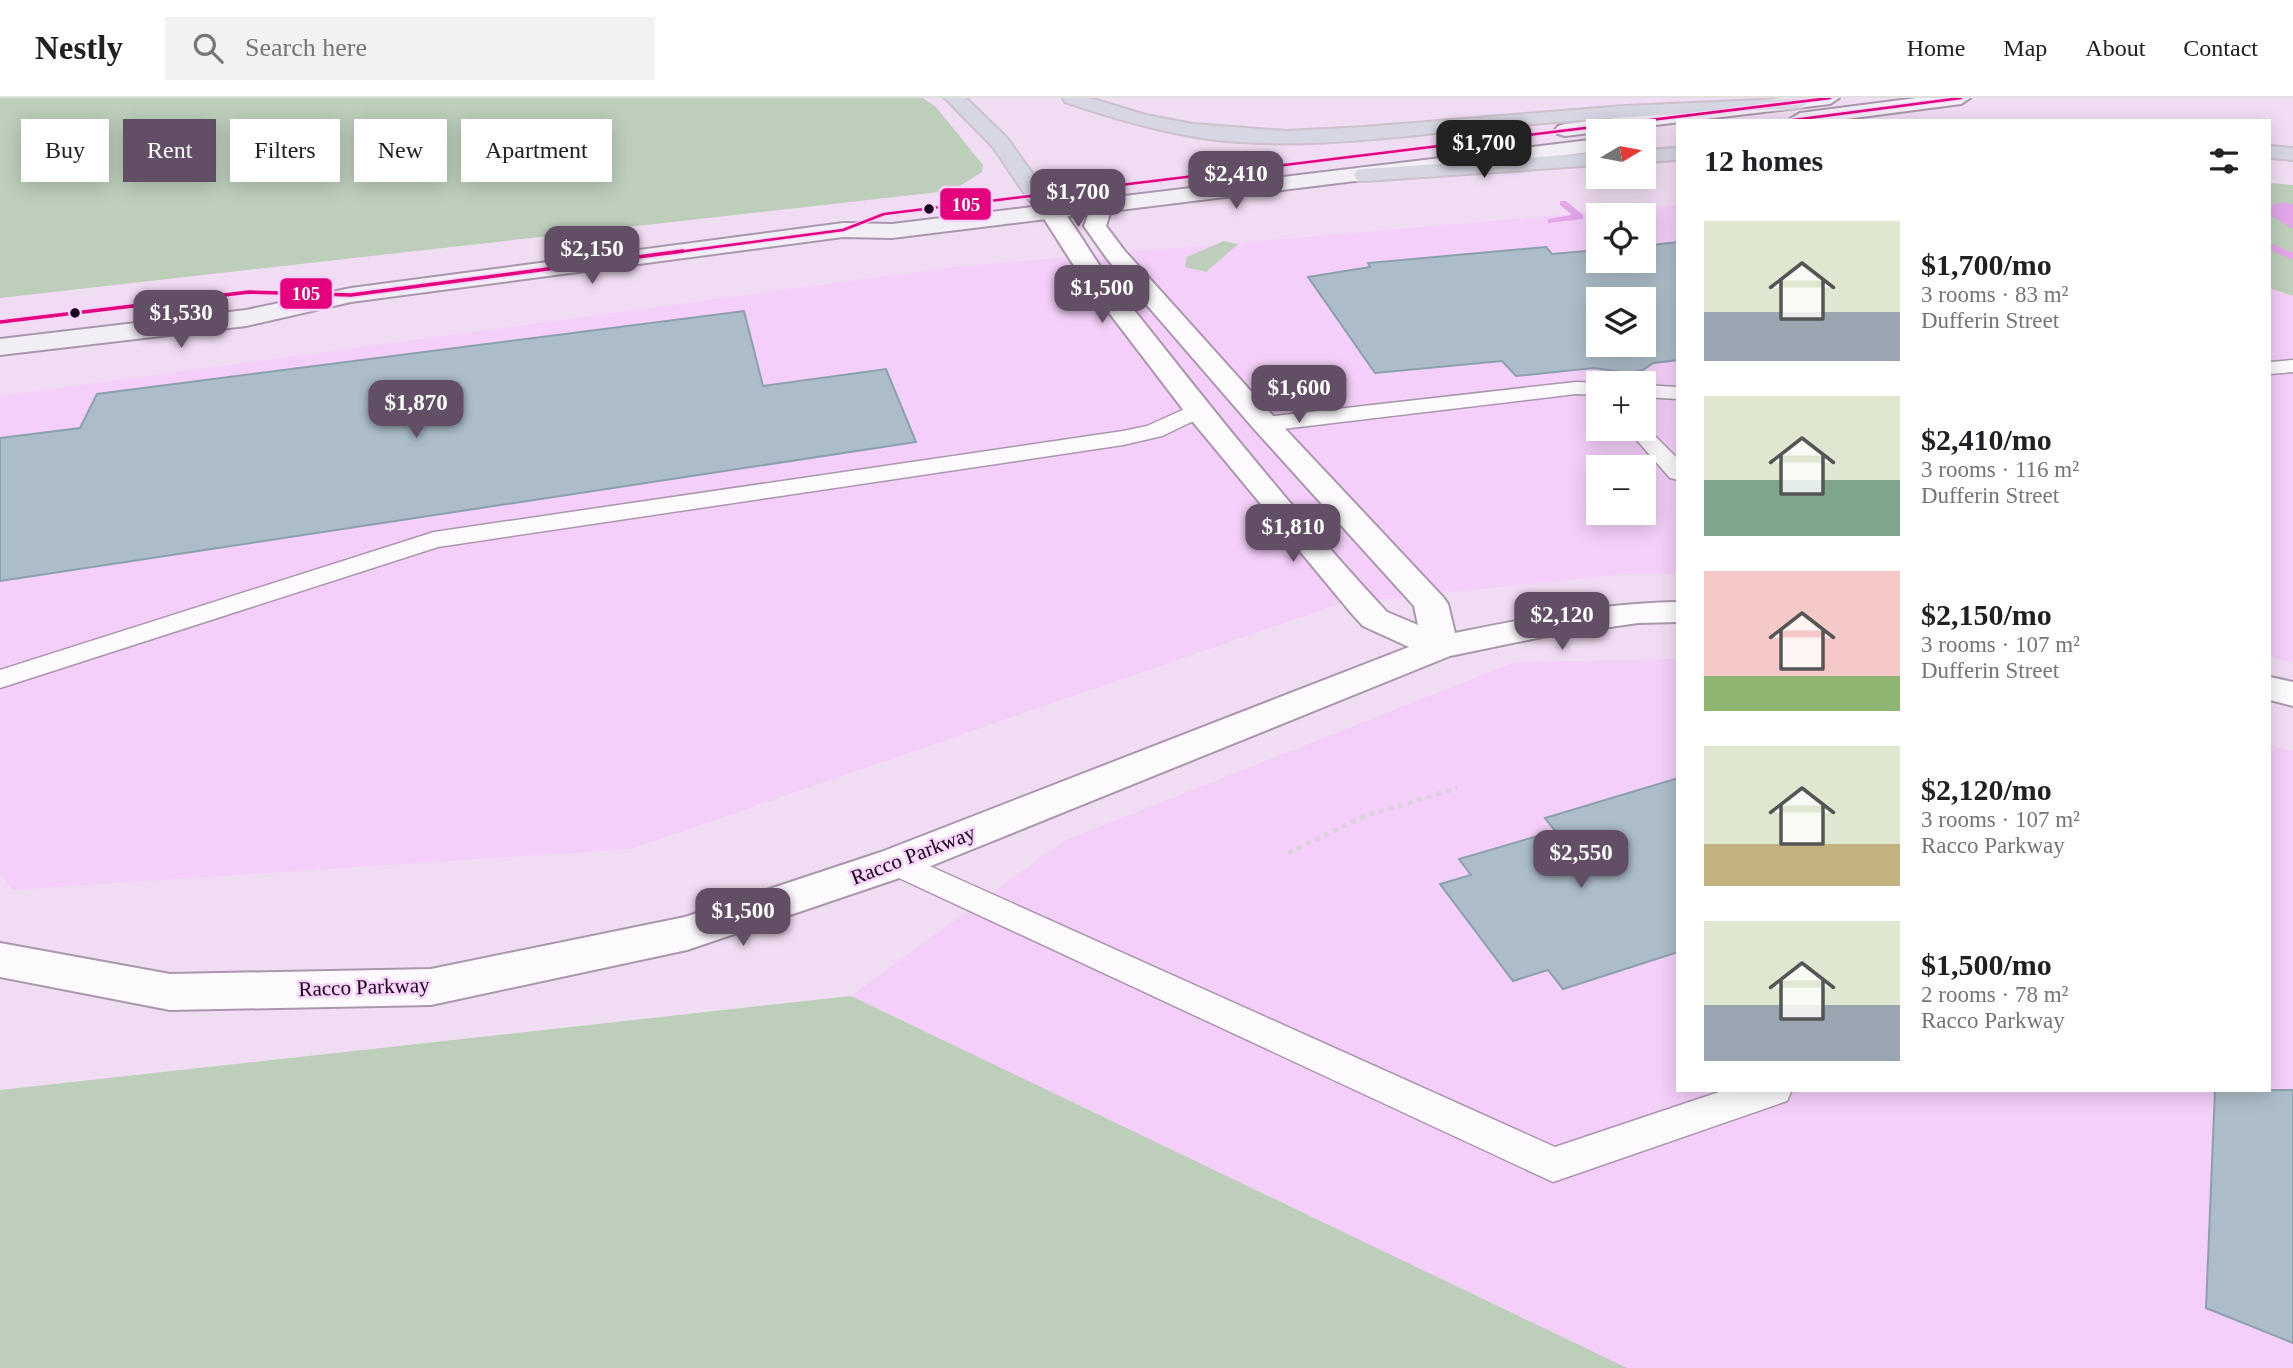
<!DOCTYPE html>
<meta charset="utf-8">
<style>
body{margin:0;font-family:"Times New Roman",serif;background:#f2f2f2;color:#202124;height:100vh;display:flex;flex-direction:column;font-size:26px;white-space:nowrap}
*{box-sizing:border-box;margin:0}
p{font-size:23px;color:#757577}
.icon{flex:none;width:38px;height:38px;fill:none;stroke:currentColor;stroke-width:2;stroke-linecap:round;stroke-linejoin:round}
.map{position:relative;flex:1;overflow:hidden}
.sheet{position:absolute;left:1676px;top:21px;width:595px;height:973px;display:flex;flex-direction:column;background:#fff;border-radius:0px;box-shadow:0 4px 18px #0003}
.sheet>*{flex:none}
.banner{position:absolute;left:21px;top:21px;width:665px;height:63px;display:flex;gap:14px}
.needle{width:46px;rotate:80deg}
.fabs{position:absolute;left:1586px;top:21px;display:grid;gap:14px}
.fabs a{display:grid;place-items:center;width:70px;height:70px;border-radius:0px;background:#fff;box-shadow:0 4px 18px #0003;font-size:35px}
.price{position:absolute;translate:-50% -60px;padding:0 16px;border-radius:14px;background:#634f65;color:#fff;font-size:23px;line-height:46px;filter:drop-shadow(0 2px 4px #0008)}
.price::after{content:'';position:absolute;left:50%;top:42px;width:21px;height:16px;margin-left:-10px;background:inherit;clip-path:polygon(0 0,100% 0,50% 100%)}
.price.selected{background:#222;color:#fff}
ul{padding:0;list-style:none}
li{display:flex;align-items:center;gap:21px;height:175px;padding:0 28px}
li span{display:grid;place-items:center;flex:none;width:196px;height:140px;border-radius:0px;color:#555}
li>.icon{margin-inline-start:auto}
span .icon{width:84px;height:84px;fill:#fffc;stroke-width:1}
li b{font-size:30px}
h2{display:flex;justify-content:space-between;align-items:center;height:84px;padding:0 28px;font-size:30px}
.pill{padding:0 24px;border-radius:0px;background:#fff;box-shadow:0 4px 18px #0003;font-size:24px;line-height:63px}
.pill.selected{background:#634f65;color:#fff}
header{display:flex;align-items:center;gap:42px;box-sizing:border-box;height:98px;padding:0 35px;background:#fff;border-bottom:2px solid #e0e0e0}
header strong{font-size:33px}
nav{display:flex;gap:38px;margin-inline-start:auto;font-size:24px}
.search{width:490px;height:63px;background:#f2f2f2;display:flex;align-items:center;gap:18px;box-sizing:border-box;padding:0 24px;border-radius:0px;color:#757577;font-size:26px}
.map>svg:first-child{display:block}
</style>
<header>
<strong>Nestly</strong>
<div class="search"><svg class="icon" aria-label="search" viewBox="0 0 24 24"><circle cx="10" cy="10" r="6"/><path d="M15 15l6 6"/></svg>Search here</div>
<nav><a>Home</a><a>Map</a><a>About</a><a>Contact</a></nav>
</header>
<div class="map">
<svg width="2293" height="1270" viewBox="0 0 2293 1270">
<rect width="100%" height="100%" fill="#f1ddf3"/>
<g fill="#f4cff9" fill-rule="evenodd">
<path d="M1678,107V476L1616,477L1339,506L631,751L12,792L0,776V298L953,169ZM1598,117H1643V163H1598ZM1598,201H1643V247H1598ZM1598,285H1643V331H1598ZM1598,369H1643V415H1598Z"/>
<path d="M2270,190L2293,198V565L2270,559Z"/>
<path d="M1678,561V992H2270V647L2293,653V1270H1627L851,898L1062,744L1514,564Z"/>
</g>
<g fill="#bdcebb">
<path d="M0,0H923L936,9L983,67L982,74L960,88L947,93L0,200Z"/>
<path d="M2270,85L2293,87V198L2270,190Z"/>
<path d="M1224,143L1238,146L1206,174L1185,169L1187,159Z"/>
<path d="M851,898L1627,1270H0V992Z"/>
</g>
<path fill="#e2a6e9" d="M2284,104L2293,107V131L2270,117V107Z"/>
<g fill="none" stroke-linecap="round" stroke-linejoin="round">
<g fill="#e2a6e9" fill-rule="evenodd">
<path d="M1560,103H1566L1583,117V121L1548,125V121L1572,117L1560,107Z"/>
<path d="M2270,145L2293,155V162L2270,152Z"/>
</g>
</g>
<g fill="#acbdc9" stroke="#8ba0ad" stroke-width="2" fill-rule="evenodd">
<path d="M1678,144V262L1653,265L1643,272L1629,275L1594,270L1516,278L1502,263L1375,275L1308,179L1370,169L1368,165L1546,149L1552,156L1598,152V163H1643V148ZM1598,201H1643V247H1598Z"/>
<path d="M744,213L763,288L886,271L916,344L0,483V340L80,330L97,296Z"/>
<path d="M1678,680V854L1563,891L1548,872L1513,883L1440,786L1471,777L1459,761L1555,733L1545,720Z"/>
<path d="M2215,992H2293V1245L2206,1210Z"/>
</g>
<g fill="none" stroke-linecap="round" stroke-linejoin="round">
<defs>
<g id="service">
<path d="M2293,262V274L2270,276V264Z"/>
<path d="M1576,284L1601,285H1598V297L1576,296L1265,333L1257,331L1254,326L1257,321L1265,319Z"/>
<path d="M1643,287L1678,289V301L1643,299Z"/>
<path d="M1198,305L1206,307L1209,312L1206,317L1162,338L1123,347L438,449L0,590V572L434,434L1123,333L1147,328Z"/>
<path d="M1643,326L1678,361V382L1670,380L1627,331H1643Z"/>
<path d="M896,753L1555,1049L1725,992H1792L1787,1003L1553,1084L884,773L880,765L884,757Z"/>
</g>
<g id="minor">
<path d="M1036,89C1059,95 1091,159 1108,179C1198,293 1288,408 1387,514L1418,527L1414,508L1255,332L1108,162L1084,128L1094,101H1110L1113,106L1106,128L1124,152L1275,320L1443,499L1448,506L1455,535C1529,520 1603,505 1678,504V524L1638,525L1547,538L1450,558L911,776L687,852L431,907L170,912L0,879V845L170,876L431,871L685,819L881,754L1409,549L1363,528L1352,516L1188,318L1078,174L1041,116L1025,96L1028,91Z"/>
<path d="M2270,579L2293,584V608L2270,602Z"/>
</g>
<g id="secondary">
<path d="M1783,0H1839L1830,6L1565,38L1558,36L1555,32L1558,28L1565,26Z"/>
<path d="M1917,0H1970L1961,6L1831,23L1790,21L1800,15Z"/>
<path d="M1598,41V53L892,140L843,139L351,204L246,228L0,257V241L246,212L351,190L843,125L892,126Z"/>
</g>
<g id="motorway">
<path d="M945,0H966L1007,40L1047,96L1044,101H1028L993,49Z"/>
<path d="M1063,0H1090L1146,17L1193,26L1286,33L1364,29L1624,8L1807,0L1809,4L1800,10C1707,15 1613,19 1520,27C1417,35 1312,54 1209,41C1160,34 1112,20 1065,4Z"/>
<path d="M2270,48L2293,50V62L2270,60Z"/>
<path d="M1678,50V62L1643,64V52Z"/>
<path d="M1598,55V67L1365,83L1357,82L1354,77L1357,72L1365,71Z"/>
</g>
</defs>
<use href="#service" stroke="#aa97ad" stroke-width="3"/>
<use href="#minor" stroke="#aa97ad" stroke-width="4"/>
<use href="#secondary" stroke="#aa97ad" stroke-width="4"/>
<use href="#motorway" stroke="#ccc1cd" stroke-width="4"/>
<path stroke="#d9d3da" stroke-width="4.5" stroke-dasharray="5 5" stroke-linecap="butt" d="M1288,755L1365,718L1457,690"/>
<use href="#service" fill="#fdfafd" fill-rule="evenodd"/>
<use href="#minor" fill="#fdfafd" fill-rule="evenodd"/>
<use href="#secondary" fill="#f1eff5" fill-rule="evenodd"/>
<use href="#motorway" fill="#d6d7e3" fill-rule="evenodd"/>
<defs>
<g id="bus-1-far1">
<path d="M1786,23L1961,0"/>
<path d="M670,155L843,132L884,116L1830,0"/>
</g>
<path id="bus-1" d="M0,224L249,194L351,197L683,153"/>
</defs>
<use href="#bus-1-far1" stroke="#f8d4fc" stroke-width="5"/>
<use href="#bus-1" stroke="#f8d4fc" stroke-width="7"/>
<use href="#bus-1-far1" stroke="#e5007d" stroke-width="2.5"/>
<use href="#bus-1" stroke="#e5007d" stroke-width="3.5"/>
</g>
<g fill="#160319" stroke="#f8d4fc" stroke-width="2.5">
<circle cx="929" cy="111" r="6"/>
<circle cx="75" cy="215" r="6"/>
</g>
<g text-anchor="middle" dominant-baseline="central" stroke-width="5" stroke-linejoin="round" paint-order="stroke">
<g font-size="21" fill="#160319" stroke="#f8d4fc">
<text transform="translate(913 757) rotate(-21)">Racco Parkway</text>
<text transform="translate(364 889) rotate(-2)">Racco Parkway</text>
</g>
</g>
<g stroke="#f8d4fc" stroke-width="2.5">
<rect x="939" y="89" width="53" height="34" rx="7" fill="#e5007d"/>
<rect x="279" y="179" width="54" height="33" rx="7" fill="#e5007d"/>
</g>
<g font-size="19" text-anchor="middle" font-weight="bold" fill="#fff">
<text x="966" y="113">105</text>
<text x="306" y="202">105</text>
</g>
</svg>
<div class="fabs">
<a><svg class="needle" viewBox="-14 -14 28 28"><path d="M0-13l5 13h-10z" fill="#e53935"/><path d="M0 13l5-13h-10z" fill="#757577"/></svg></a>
<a><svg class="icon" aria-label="locate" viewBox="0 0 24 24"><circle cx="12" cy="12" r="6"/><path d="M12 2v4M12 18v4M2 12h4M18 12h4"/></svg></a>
<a><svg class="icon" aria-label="layers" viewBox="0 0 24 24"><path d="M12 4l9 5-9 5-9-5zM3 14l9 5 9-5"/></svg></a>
<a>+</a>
<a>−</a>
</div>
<b class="price selected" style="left:1484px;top:82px">$1,700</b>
<b class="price" style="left:1236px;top:113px">$2,410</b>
<b class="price" style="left:1078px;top:131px">$1,700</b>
<b class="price" style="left:592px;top:188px">$2,150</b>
<b class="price" style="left:1102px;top:227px">$1,500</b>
<b class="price" style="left:181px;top:252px">$1,530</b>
<b class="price" style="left:1299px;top:327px">$1,600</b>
<b class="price" style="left:416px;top:342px">$1,870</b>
<b class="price" style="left:1293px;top:466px">$1,810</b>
<b class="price" style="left:1562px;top:554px">$2,120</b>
<b class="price" style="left:1581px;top:792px">$2,550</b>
<b class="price" style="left:743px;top:850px">$1,500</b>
<div class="banner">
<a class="pill">Buy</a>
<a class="pill selected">Rent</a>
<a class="pill">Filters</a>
<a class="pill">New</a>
<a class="pill">Apartment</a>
</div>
<section class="sheet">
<h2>12 homes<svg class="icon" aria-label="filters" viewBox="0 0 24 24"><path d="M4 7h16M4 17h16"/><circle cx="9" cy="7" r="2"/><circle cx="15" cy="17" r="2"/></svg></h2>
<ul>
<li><span style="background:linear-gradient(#dfe7d0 65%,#9aa5b1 0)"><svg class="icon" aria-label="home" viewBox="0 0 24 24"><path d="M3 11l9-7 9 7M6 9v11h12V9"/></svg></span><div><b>$1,700/mo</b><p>3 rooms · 83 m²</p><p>Dufferin Street</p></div></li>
<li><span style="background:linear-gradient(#dfe7d0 60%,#7fa58c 0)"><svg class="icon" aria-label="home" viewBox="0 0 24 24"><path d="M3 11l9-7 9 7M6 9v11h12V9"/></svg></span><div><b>$2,410/mo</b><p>3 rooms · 116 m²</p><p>Dufferin Street</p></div></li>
<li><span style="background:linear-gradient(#f6c9c9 75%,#8fb573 0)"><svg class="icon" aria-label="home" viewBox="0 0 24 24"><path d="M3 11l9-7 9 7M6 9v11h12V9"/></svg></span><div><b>$2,150/mo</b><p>3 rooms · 107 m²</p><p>Dufferin Street</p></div></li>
<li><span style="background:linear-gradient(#dfe7d0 70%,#c2b280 0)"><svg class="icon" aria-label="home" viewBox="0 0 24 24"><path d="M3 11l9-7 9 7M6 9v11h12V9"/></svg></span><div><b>$2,120/mo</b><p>3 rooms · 107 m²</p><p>Racco Parkway</p></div></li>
<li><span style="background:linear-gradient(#dfe7d0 60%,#9aa5b1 0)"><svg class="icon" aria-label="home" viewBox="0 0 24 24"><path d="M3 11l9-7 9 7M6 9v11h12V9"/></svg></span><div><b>$1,500/mo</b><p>2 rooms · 78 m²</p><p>Racco Parkway</p></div></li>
</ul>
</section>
</div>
